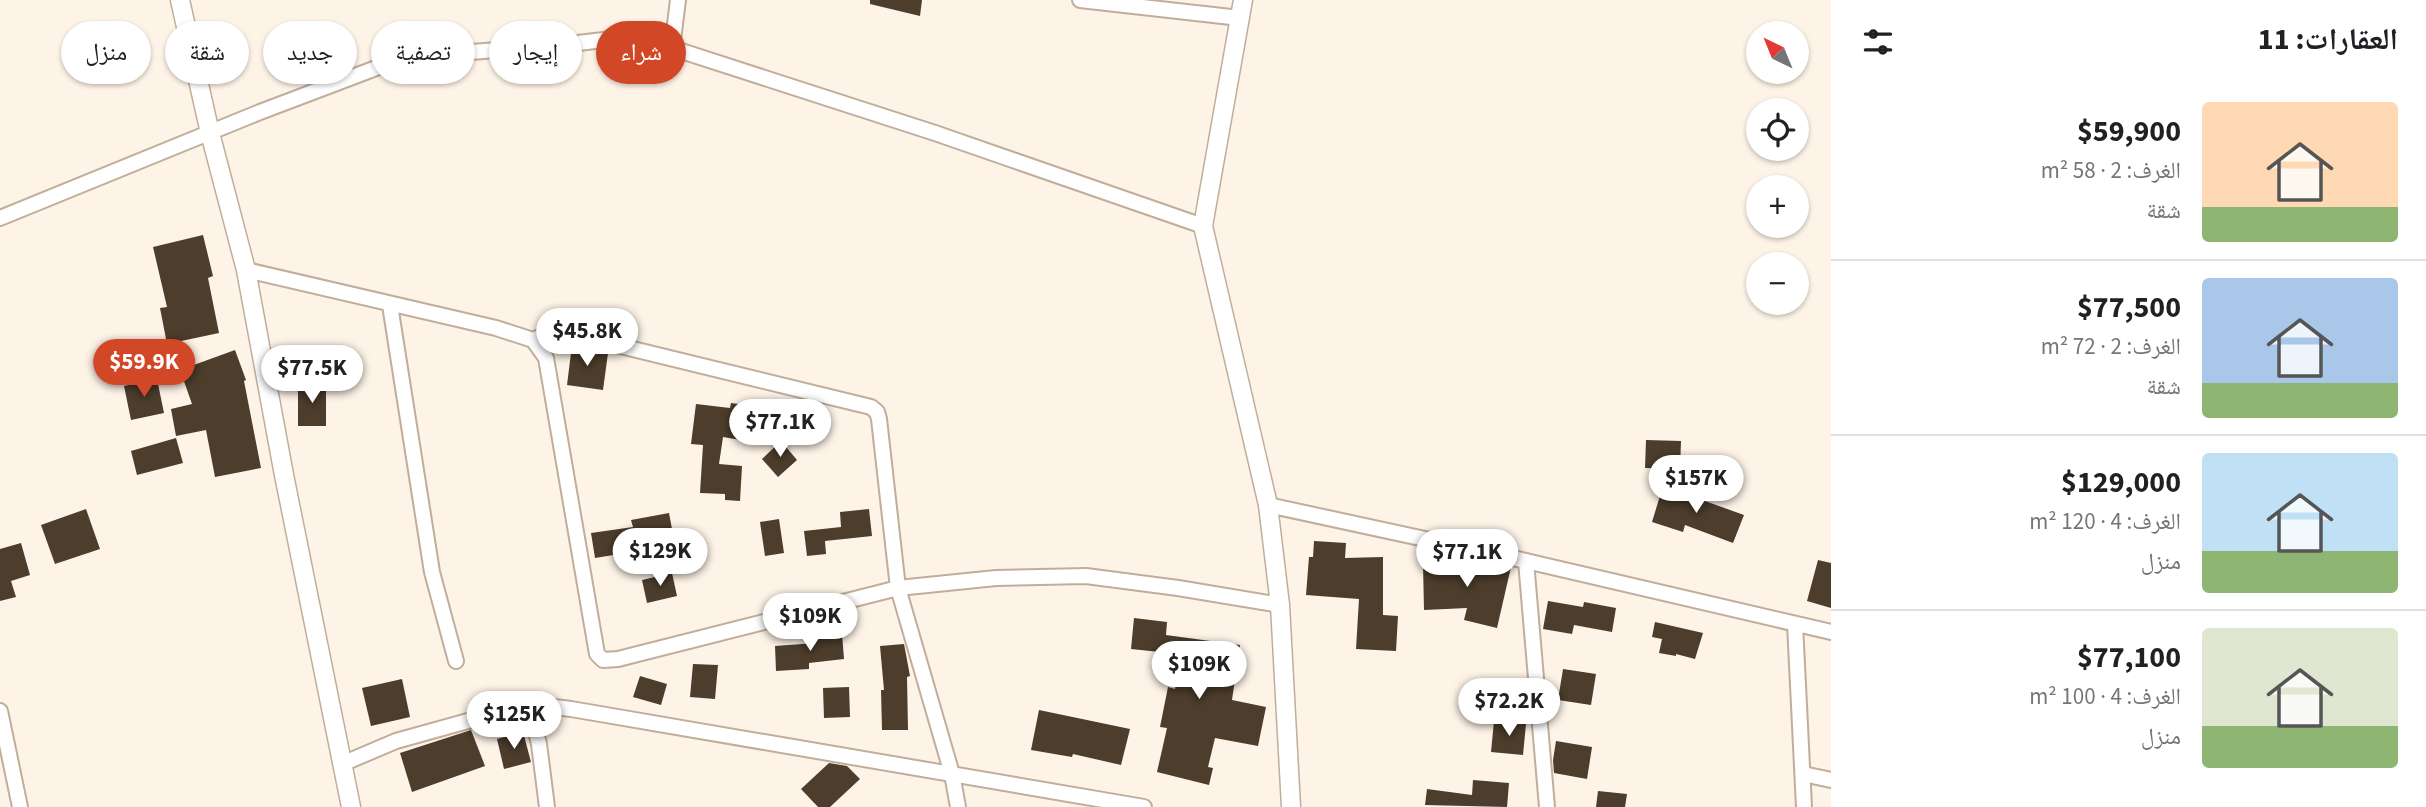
<!DOCTYPE html>
<html lang="ar">
<meta charset="utf-8">
<style>
body{margin:0;font-family:"Source Sans 3","Noto Naskh Arabic",sans-serif;background:#f2f2f2;color:#202124;direction:rtl;height:100vh;display:flex;flex-direction:column;font-size:26px;white-space:nowrap}
*{box-sizing:border-box;margin:0}
p{font-size:23px;color:#757577}
.icon{flex:none;width:38px;height:38px;fill:none;stroke:currentColor;stroke-width:2;stroke-linecap:round;stroke-linejoin:round}
.map{position:relative;flex:1;overflow:hidden;direction:ltr}
.details{display:flex;flex-direction:column;background:#fff;width:595px}
.details>*{flex:none}
.guide{position:absolute;left:21px;top:21px;width:665px;height:63px;direction:rtl;display:flex;gap:14px}
.needle{width:46px;rotate:317deg}
.controls{position:absolute;left:1746px;top:21px;display:grid;gap:14px}
.controls a{display:grid;place-items:center;width:63px;height:63px;border-radius:50%;background:#fff;box-shadow:0 2px 5px #0004;font-size:35px}
.price{position:absolute;translate:-50% -60px;padding:0 16px;border-radius:24px;background:#fff;color:#222;font-size:23px;line-height:46px;filter:drop-shadow(0 2px 4px #0008)}
.price::after{content:'';position:absolute;left:50%;top:42px;width:21px;height:16px;margin-left:-10px;background:inherit;clip-path:polygon(0 0,100% 0,50% 100%)}
.price.on{background:#d24827;color:#fff}
ul{padding:0;list-style:none}
li{display:flex;align-items:center;gap:21px;height:175px;padding:0 28px}
li+li{border-top:2px solid #e0e0e0}
li span{display:grid;place-items:center;flex:none;width:196px;height:140px;border-radius:7px;color:#555}
li>.icon{margin-inline-start:auto}
span .icon{width:84px;height:84px;fill:#fffc;stroke-width:1}
li b{font-size:30px}
h2{display:flex;justify-content:space-between;align-items:center;height:84px;padding:0 28px;font-size:30px}
.pill{padding:0 24px;border-radius:32px;background:#fff;box-shadow:0 2px 5px #0004;font-size:24px;line-height:63px}
.pill.on{background:#d24827;color:#fff}
main{display:flex;flex:1;min-height:0}
.map>svg:first-child{display:block}
</style>
<main>
<section class="details">
<h2>العقارات: 11<svg class="icon" aria-label="filters" viewBox="0 0 24 24"><path d="M4 7h16M4 17h16"/><circle cx="9" cy="7" r="2"/><circle cx="15" cy="17" r="2"/></svg></h2>
<ul>
<li><span style="background:linear-gradient(#ffd9b3 75%,#8fb573 0)"><svg class="icon" aria-label="home" viewBox="0 0 24 24"><path d="M3 11l9-7 9 7M6 9v11h12V9"/></svg></span><div><b>$59,900</b><p>الغرف: 2 · 58 m²</p><p>شقة</p></div></li>
<li><span style="background:linear-gradient(#a9c7e8 75%,#8fb573 0)"><svg class="icon" aria-label="home" viewBox="0 0 24 24"><path d="M3 11l9-7 9 7M6 9v11h12V9"/></svg></span><div><b>$77,500</b><p>الغرف: 2 · 72 m²</p><p>شقة</p></div></li>
<li><span style="background:linear-gradient(#bfe0f5 70%,#8fb573 0)"><svg class="icon" aria-label="home" viewBox="0 0 24 24"><path d="M3 11l9-7 9 7M6 9v11h12V9"/></svg></span><div><b>$129,000</b><p>الغرف: 4 · 120 m²</p><p>منزل</p></div></li>
<li><span style="background:linear-gradient(#dfe7d0 70%,#8fb573 0)"><svg class="icon" aria-label="home" viewBox="0 0 24 24"><path d="M3 11l9-7 9 7M6 9v11h12V9"/></svg></span><div><b>$77,100</b><p>الغرف: 4 · 100 m²</p><p>منزل</p></div></li>
</ul>
</section>
<div class="map">
<svg width="1831" height="807" viewBox="0 0 1831 807">
<rect width="100%" height="100%" fill="#fef3e7"/>
<g fill="#4c3d2c">
<path d="M870,0H922L920,16L870,4Z"/>
<path d="M203,235L213,276L208,278L219,333L167,344L160,308L167,307L153,247Z"/>
<path d="M572,345L608,353L603,390L567,385Z"/>
<path d="M235,350L246,380L244,381L261,468L215,477L206,430L176,436L171,409L192,404L180,370Z"/>
<path d="M157,379L164,413L131,420L124,386Z"/>
<path d="M298,383L326,384V426H298Z"/>
<path d="M731,403L759,407L753,442L723,437L719,464L742,466L740,501L725,500V494L700,493L703,445L691,444L696,404L730,408Z"/>
<path d="M176,438L183,463L137,475L131,451Z"/>
<path d="M1646,440L1681,441L1680,469L1645,468Z"/>
<path d="M781,441L797,460L778,477L762,459Z"/>
<path d="M1663,486L1744,515L1733,543L1685,525L1683,532L1652,522Z"/>
<path d="M86,509L100,549L55,564L41,525Z"/>
<path d="M869,509L872,536L825,541L826,554L807,556L804,531L841,527L840,512Z"/>
<path d="M669,513L676,550L639,558L638,551L595,558L591,533L633,527L631,520Z"/>
<path d="M779,519L784,553L765,556L760,522Z"/>
<path d="M1314,541L1346,543L1345,558L1383,557V615L1398,616L1396,651L1356,649L1359,599L1306,595L1309,557H1313Z"/>
<path d="M21,543L30,575L11,581L16,597L0,601V549Z"/>
<path d="M1467,558L1511,567L1497,628L1464,620L1467,608L1424,610L1423,564L1466,563Z"/>
<path d="M1818,560L1831,563V608L1807,601Z"/>
<path d="M672,573L677,596L647,603L642,580Z"/>
<path d="M1548,601L1583,607L1584,602L1616,608L1612,632L1574,625L1572,634L1543,629Z"/>
<path d="M1134,618L1167,622L1166,635L1240,645L1232,700L1266,707L1258,746L1215,738L1208,767L1213,768L1209,785L1157,772L1167,728L1160,727L1168,687L1175,689L1179,654L1131,649Z"/>
<path d="M1655,622L1703,633L1695,659L1676,654V656L1659,653L1662,639L1652,637Z"/>
<path d="M842,633L844,659L809,663V669L776,671L775,646L816,643L815,636Z"/>
<path d="M904,644L910,676L907,677L908,730H882L881,690H884L880,646Z"/>
<path d="M693,664L718,665L715,699L690,697Z"/>
<path d="M1563,669L1596,674L1591,705L1558,700Z"/>
<path d="M640,676L667,684L661,705L633,697Z"/>
<path d="M402,679L410,717L371,726L362,688Z"/>
<path d="M849,687L850,717L824,718L823,688Z"/>
<path d="M1039,710L1130,729L1121,765L1073,754L1072,757L1031,750Z"/>
<path d="M1494,721L1526,724L1523,755L1491,752Z"/>
<path d="M471,730L485,766L412,792L400,753Z"/>
<path d="M523,732L531,762L504,769L497,739Z"/>
<path d="M1556,741L1592,747L1587,779L1554,773L1553,760Z"/>
<path d="M829,763L847,766L860,779L830,807H818L801,789Z"/>
<path d="M1473,780L1509,783L1507,807L1425,805L1427,789L1472,795Z"/>
<path d="M1598,791L1627,794L1625,807H1596Z"/>
</g>
<g fill="none" stroke-linecap="round" stroke-linejoin="round">
<defs>
<g id="minor">
<path d="M1080,0L1240,18"/>
<path d="M672,48L678,0"/>
<path d="M0,218L260,112L392,62L420,56L561,45L612,39L672,48L935,133L1203,226"/>
<path d="M246,270L496,328L533,340L546,358L597,654L603,660L618,659L898,588L952,774L958,807"/>
<path d="M390,305L432,572L456,661"/>
<path d="M533,340L551,332L567,333L871,407L877,412L879,419L898,588L996,578L1086,576L1178,588L1280,605"/>
<path d="M1268,505L1526,561L1831,632"/>
<path d="M1526,561L1547,807"/>
<path d="M1795,624L1804,807"/>
<path d="M529,704L539,744L547,807"/>
<path d="M0,711L20,807"/>
<path d="M342,764L396,741L529,704L571,709L1144,807"/>
<path d="M1803,774L1831,780"/>
</g>
<g id="tertiary">
<path d="M180,0L210,133L246,270L284,475L351,807"/>
<path d="M1243,0L1203,226L1268,505L1280,605L1291,807"/>
</g>
</defs>
<use href="#minor" stroke="#c0ae9b" stroke-width="18"/>
<use href="#tertiary" stroke="#c0ae9b" stroke-width="21"/>
<use href="#minor" stroke="#fff" stroke-width="14"/>
<use href="#tertiary" stroke="#fff" stroke-width="18"/>
</g>
</svg>
<div class="controls">
<a><svg class="needle" viewBox="-14 -14 28 28"><path d="M0-13l5 13h-10z" fill="#e53935"/><path d="M0 13l5-13h-10z" fill="#757577"/></svg></a>
<a><svg class="icon" aria-label="locate" viewBox="0 0 24 24"><circle cx="12" cy="12" r="6"/><path d="M12 2v4M12 18v4M2 12h4M18 12h4"/></svg></a>
<a>+</a>
<a>−</a>
</div>
<b class="price" style="left:587px;top:368px">$45.8K</b>
<b class="price on" style="left:144px;top:399px">$59.9K</b>
<b class="price" style="left:312px;top:405px">$77.5K</b>
<b class="price" style="left:780px;top:459px">$77.1K</b>
<b class="price" style="left:1696px;top:515px">$157K</b>
<b class="price" style="left:660px;top:588px">$129K</b>
<b class="price" style="left:1467px;top:589px">$77.1K</b>
<b class="price" style="left:810px;top:653px">$109K</b>
<b class="price" style="left:1199px;top:701px">$109K</b>
<b class="price" style="left:1509px;top:738px">$72.2K</b>
<b class="price" style="left:514px;top:751px">$125K</b>
<div class="guide">
<a class="pill on">شراء</a>
<a class="pill">إيجار</a>
<a class="pill">تصفية</a>
<a class="pill">جديد</a>
<a class="pill">شقة</a>
<a class="pill">منزل</a>
</div>
</div>
</main>
